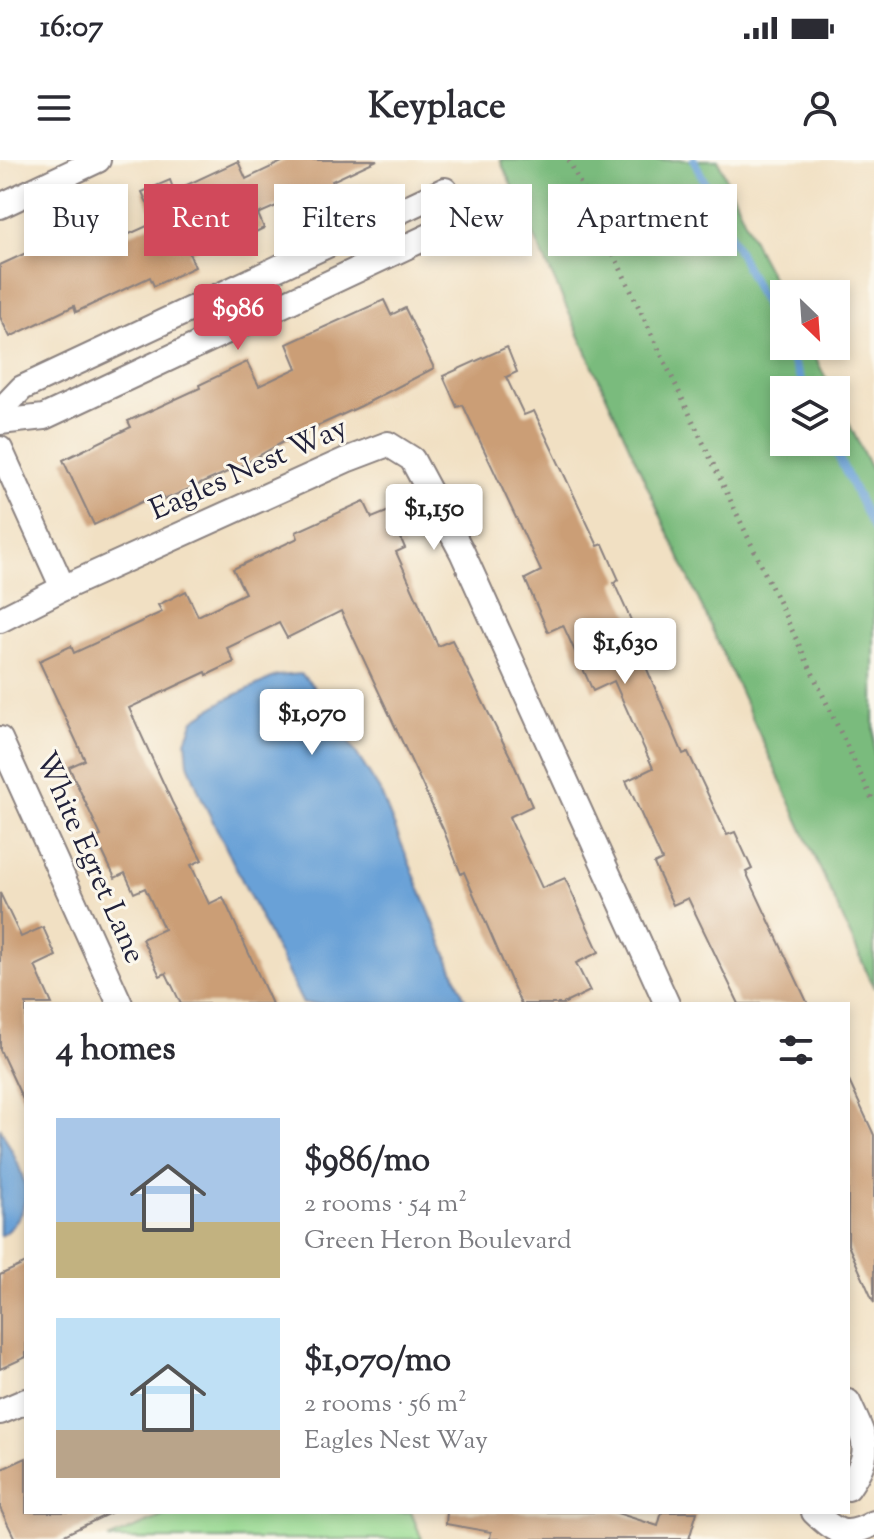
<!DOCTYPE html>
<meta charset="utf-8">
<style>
body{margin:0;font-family:"Sorts Mill Goudy",serif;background:#f2f2f3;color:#2b2b33;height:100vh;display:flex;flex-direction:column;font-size:30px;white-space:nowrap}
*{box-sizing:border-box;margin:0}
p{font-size:26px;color:#7c7c81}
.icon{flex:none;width:44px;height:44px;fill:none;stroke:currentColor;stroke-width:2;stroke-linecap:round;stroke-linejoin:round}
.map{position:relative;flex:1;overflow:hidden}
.details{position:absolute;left:24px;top:842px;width:826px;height:512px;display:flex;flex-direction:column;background:#fff;border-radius:0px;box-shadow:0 4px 12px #0003}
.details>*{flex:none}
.hud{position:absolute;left:24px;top:24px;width:826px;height:72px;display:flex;gap:16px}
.needle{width:52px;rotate:155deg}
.controls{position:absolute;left:770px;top:120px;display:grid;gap:16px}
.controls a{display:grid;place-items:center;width:80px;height:80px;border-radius:0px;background:#fff;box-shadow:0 4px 12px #0003;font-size:40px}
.price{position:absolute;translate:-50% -68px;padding:0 18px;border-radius:8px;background:#fff;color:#222;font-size:26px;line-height:52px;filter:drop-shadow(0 2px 4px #0008)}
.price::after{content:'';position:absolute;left:50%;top:48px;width:24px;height:18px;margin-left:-12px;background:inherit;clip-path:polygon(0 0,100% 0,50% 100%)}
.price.selected{background:#d1495b;color:#fff}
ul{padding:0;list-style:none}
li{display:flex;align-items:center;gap:24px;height:200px;padding:0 32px}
li span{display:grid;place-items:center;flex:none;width:224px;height:160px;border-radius:0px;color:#555}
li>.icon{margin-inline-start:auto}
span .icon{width:96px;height:96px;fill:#fffc;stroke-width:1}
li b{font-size:34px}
h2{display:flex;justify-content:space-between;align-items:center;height:96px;padding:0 32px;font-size:34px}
.pill{padding:0 28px;border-radius:0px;background:#fff;box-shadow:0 4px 12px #0003;font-size:28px;line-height:72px}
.pill.selected{background:#d1495b;color:#fff}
.status{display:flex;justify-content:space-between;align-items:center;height:56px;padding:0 40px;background:#fff;direction:ltr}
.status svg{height:22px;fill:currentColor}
header{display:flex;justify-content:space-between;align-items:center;height:104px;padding:0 32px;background:#fff;font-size:36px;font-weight:700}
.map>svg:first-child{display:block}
</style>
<div class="status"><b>16:07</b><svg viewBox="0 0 49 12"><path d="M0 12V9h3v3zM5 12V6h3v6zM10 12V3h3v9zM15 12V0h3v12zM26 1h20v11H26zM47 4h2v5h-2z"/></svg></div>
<header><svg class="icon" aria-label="menu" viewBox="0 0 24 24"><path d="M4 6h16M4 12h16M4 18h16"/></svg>Keyplace<svg class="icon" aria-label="person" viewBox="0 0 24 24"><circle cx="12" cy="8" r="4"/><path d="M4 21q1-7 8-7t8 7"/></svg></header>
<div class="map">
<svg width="874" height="1379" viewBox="0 0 874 1379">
<rect width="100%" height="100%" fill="#fbf7ec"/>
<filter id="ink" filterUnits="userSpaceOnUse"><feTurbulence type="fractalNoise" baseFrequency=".0125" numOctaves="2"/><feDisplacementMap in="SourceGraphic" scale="16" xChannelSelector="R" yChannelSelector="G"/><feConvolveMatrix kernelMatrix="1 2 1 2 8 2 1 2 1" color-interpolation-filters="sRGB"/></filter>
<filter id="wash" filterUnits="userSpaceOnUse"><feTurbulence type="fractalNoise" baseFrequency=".006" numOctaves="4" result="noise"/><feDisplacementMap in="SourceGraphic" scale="32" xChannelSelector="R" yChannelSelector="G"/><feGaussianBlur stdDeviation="1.8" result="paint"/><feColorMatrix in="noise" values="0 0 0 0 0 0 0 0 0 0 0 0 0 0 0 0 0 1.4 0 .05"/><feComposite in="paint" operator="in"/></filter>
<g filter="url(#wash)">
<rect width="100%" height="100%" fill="#f1e0c3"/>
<path fill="#99db93" stroke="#5e7e67" stroke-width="2" d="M173,1352H411L422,1379H108Z"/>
<path fill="#7abb7d" stroke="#4e6e5c" stroke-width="2" d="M500,0H718L759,93L784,140V186H809L832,230H784V282H836V237L874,315V828Z"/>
<g fill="#69a1d7" stroke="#466289" stroke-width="2">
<path d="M301,514L326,539L331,553L380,631L467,844H303L202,639L188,603L186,581L194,560L225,540L276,516Z"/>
<path d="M0,967C13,995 37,1028 18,1058C12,1066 9,1072 0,1076Z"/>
</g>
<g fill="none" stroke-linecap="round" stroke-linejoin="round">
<g stroke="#69a1d7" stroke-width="8">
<path d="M694,0L784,185"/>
<path d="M785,186L806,230"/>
<path d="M831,282L874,370"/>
</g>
</g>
<g id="blocks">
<g fill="#cb9e76">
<path d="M286,0H377L332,21L339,35L313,47L306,33L258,54L264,68L239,80L234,71L189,93L195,107L154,126L150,117L76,152L74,146L10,177L0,157V105L100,59L112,82L156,62L142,32L170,20L174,31L238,1L246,19Z"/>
<path d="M384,140L391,155L405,148L434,208L361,246L285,281L241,306L164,340L160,333L94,365L63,300L131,267L128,261L200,228L199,225L247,202L259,226L297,208L287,184Z"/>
<path d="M507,187L517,212L506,217L524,255L534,251L598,386L603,384L619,420L614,423L651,504L646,507L683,594L688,592L727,675L735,672L752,709L746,712L808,844H739L688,738L673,745L654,704L662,700L626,621L653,608L614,521L593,531L563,465L548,472L525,419L541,411L463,245L457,247L443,216Z"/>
<path d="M364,341L372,358L389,351L405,388L396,392L438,486L452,480L512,600L532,646L509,657L542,728L565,718L599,792L576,803L590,831L563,844H521L464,712L461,714L443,669L341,451L287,478L279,463L227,488L234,502L207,515L206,512L129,548L172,642L202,700L191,705L209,744L223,737L272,844H181L166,813L160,816L142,779L164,769L145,728L134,733L125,713L115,718L96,678L101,676L69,607L85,600L39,501L71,486L74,493L162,452L158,445L186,431L198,456L245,433L233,409L298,378L296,372Z"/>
<path d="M0,733L21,777L43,767L56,796L35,806L52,844H26V946L0,890Z"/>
<path d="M848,919L874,975V1143L848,1085Z"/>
<path d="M26,1103V1197L0,1209V1115Z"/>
<path d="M26,1298V1352H112L56,1379H15L0,1348V1310Z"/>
<path d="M447,1352H614L658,1366L662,1352H697L689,1379H490L491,1372L446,1364Z"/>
</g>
</g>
</g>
<g filter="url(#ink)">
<use href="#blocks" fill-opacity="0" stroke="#8a817f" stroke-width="2"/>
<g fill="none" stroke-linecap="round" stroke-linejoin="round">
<defs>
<g id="street">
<path d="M0,46L98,0"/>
<path d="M0,251L22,228L445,30"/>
<path d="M0,262L44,257L459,62"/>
<path d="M0,289L63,428"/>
<path d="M0,460L63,428L346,300L388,284L412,299L462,392L667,844"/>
<path d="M0,579L120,844"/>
<path d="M848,1242C866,1282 874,1290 848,1328"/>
<path d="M0,1252L26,1241"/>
<path d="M814,1352C836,1373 845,1379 874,1363"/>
</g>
</defs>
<use href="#street" stroke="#8a817f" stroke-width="28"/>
<path stroke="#8a817f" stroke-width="5" stroke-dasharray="2 6" stroke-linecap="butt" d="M569,0L874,643"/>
<use href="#street" stroke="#fff" stroke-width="24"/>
</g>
</g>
<g text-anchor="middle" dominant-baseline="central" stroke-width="6" stroke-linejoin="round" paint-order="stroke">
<g font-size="30" fill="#22223b" stroke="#fbf7ec">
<text transform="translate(249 310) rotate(-24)">Eagles Nest Way</text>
<text transform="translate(89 698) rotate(66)">White Egret Lane</text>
</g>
</g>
</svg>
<div class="controls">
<a><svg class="needle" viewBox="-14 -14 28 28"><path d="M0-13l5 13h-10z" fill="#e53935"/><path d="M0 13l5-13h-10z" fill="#7c7c81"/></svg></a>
<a><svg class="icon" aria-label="layers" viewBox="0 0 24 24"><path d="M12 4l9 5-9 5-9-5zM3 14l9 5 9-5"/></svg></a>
</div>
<b class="price selected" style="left:238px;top:192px">$986</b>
<b class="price" style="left:434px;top:392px">$1,150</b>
<b class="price" style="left:625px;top:526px">$1,630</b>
<b class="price" style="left:312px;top:597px">$1,070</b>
<div class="hud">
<a class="pill">Buy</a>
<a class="pill selected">Rent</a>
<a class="pill">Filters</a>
<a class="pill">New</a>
<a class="pill">Apartment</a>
</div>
<section class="details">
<h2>4 homes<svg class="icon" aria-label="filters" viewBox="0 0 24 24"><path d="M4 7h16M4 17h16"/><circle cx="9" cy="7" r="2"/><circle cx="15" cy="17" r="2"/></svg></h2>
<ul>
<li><span style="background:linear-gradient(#a9c7e8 65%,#c2b280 0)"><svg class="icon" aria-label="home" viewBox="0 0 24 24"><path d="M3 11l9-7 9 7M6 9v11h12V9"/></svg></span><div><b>$986/mo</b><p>2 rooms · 54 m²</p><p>Green Heron Boulevard</p></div></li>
<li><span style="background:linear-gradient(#bfe0f5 70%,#b9a48a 0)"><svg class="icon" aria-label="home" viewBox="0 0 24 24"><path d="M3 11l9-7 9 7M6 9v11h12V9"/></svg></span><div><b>$1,070/mo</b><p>2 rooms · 56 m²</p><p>Eagles Nest Way</p></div></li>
</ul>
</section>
</div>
